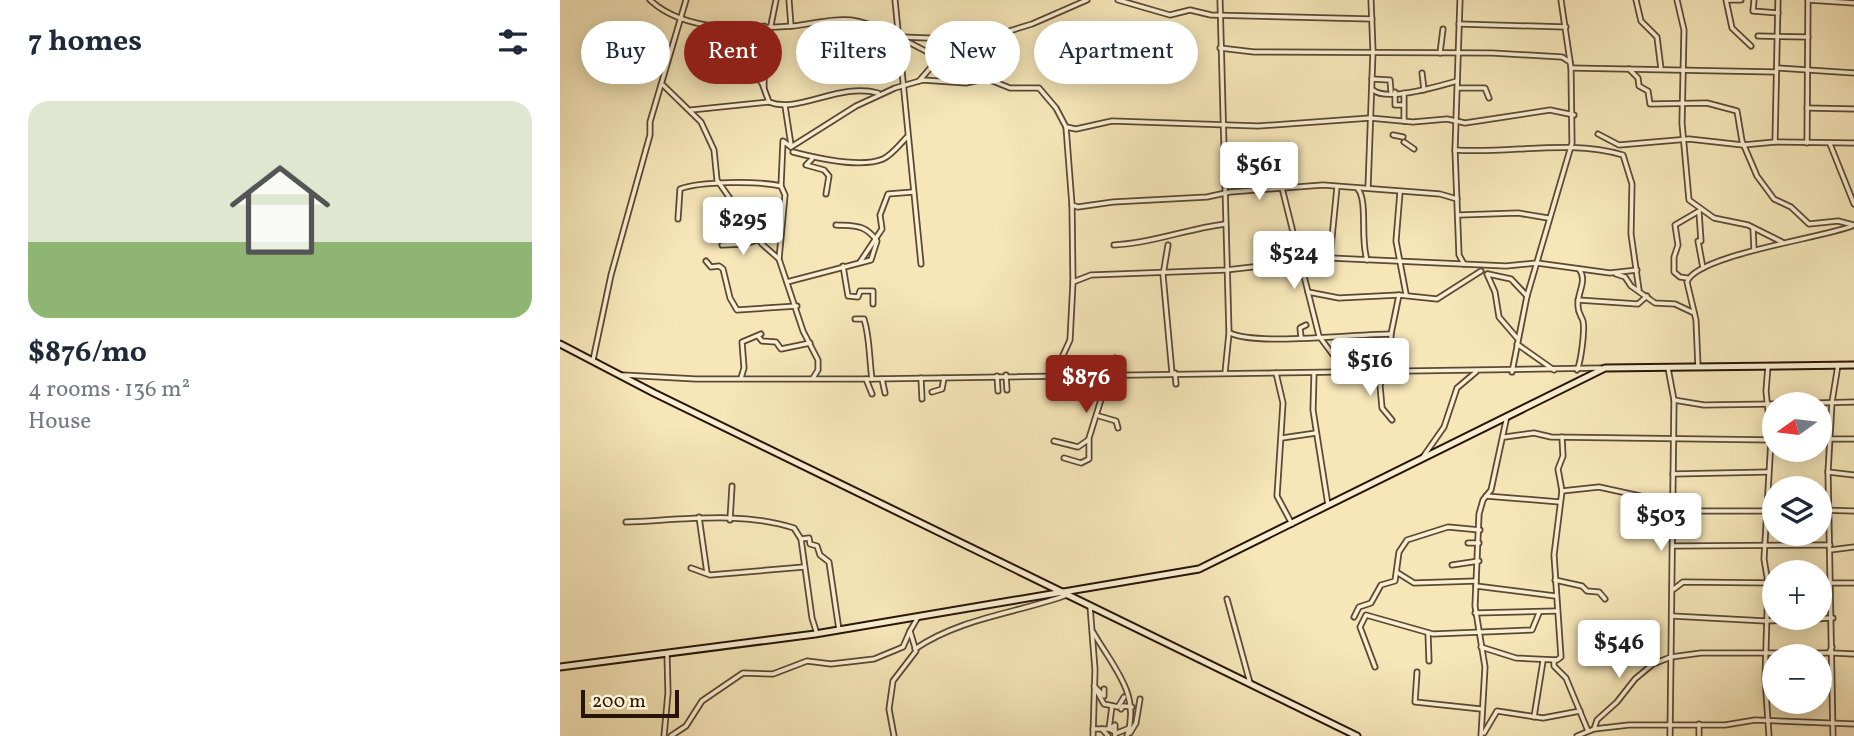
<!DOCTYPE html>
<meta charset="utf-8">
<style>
body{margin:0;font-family:Vollkorn,serif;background:#f2f2f3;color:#1f2937;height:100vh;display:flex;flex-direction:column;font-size:26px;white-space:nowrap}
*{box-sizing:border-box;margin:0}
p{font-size:23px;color:#747a83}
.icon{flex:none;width:38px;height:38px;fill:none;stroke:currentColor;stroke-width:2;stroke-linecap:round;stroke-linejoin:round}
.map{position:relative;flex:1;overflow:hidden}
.sheet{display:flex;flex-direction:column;background:#fff;width:560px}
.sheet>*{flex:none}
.hud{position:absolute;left:21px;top:21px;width:665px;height:63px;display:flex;gap:14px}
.needle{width:46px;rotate:256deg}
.fabs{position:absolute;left:1202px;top:392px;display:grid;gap:14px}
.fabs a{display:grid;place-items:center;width:70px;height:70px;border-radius:50%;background:#fff;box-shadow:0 4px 18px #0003;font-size:35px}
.scale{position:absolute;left:21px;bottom:18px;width:98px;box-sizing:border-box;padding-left:7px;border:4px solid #291409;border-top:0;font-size:19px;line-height:24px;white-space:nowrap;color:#291409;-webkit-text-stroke:5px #f9efd1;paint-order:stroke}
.price{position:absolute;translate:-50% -60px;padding:0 16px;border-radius:7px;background:#fff;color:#222;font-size:23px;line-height:46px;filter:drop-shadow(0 2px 4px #0008)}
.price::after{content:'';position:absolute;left:50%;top:42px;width:21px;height:16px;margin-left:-10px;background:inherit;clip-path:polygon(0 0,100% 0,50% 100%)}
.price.on{background:#8f2418;color:#fff}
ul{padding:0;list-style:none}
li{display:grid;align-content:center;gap:14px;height:371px;padding:0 28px}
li+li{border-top:2px solid #e0e1e3}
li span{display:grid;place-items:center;height:217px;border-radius:21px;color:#555}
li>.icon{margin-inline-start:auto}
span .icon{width:126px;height:126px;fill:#fffc;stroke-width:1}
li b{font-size:30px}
h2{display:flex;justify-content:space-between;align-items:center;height:84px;padding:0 28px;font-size:30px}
.chip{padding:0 24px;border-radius:32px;background:#fff;box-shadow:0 4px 18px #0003;font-size:24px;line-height:63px}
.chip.on{background:#8f2418;color:#fff}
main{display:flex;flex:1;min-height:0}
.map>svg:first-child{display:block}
</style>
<main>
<section class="sheet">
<h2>7 homes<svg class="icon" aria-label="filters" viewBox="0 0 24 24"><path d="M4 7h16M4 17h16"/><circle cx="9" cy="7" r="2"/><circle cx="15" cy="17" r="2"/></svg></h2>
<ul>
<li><span style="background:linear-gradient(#dfe7d0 65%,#8fb573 0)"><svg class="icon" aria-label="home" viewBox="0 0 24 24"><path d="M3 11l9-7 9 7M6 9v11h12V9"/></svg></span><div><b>$876/mo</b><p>4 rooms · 136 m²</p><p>House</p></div></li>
</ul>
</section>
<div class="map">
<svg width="1294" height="736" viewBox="0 0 1294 736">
<rect width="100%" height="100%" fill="#f6e6b8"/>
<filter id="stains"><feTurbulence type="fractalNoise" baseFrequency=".00286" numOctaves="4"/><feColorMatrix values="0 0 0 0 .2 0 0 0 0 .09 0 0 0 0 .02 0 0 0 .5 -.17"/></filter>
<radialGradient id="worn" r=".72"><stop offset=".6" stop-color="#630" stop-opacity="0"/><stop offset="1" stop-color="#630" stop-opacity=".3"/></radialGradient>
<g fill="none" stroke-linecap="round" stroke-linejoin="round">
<defs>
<g id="street">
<path d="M90,0C125,33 187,29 233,26C252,24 272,18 291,20C323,25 351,45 380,58L389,56L399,59L425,78L450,88H479L496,108L506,127L512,205L513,282L510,340L498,366L501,375"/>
<path d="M229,0L231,26"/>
<path d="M335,0L361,264"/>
<path d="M558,0L610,15L630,10L651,15L812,19"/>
<path d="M660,0L669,333L665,373"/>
<path d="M900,0L895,150L899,255L904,264"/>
<path d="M1076,0L1081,21L1097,37L1101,69"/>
<path d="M1117,0L1124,30L1122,123L1129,200L1154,218L1188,225L1222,242"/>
<path d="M1166,0L1172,28L1191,46"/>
<path d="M1167,0H1181"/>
<path d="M1194,0L1193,11L1218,13"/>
<path d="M1248,0L1294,3"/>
<path d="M899,24L1006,27"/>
<path d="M211,25L216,0"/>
<path d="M204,26V87"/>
<path d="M198,27L187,36L189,68L202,83L209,102C238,114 280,82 318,93"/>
<path d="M1198,36L1248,37"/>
<path d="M341,37L420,40L472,24L527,0"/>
<path d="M660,48L694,52L932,53L1002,57L1010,62"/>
<path d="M880,53L883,29"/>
<path d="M389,56L415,42"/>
<path d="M1011,68L1216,72"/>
<path d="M1217,68L1294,73"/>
<path d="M1069,69L1078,78L1079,86L1088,91L1090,104L1147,103L1177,111L1182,141L1197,176L1214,199L1231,207L1249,224L1278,221L1294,225"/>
<path d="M862,73L864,90"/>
<path d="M812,79L830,80L831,92"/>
<path d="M359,81L379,58"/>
<path d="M103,85L141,122L154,150L157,180L202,244L219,259L243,331L258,360V370L253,378"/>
<path d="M898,88H925L929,98"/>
<path d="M813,90C827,102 879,86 897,81"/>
<path d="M835,92V105H842"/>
<path d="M844,93V121"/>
<path d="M225,106L231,145"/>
<path d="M1247,108L1294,109"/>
<path d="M131,110L209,102"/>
<path d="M506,127L516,129L552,121L698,126L810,118L853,122L887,119L905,123L990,110L1014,115"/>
<path d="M1038,134L1059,145L1129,139L1183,145L1215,142L1294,143"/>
<path d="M833,135L843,137"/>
<path d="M844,142L854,149"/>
<path d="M1215,142L1218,0"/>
<path d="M1247,143L1248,0"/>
<path d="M1270,144L1294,204"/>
<path d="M231,147L296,106L335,88L363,80L406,83L424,79"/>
<path d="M895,150C950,154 1009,139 1063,155L1072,184L1071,234L1079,290"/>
<path d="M233,152C256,158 301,168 323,159C332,155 340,144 347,137"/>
<path d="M252,159L246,165L264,170L269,176L266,194"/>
<path d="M722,188L759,336L785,371"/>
<path d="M808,188L813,51L811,0"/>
<path d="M798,189C808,202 800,239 807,260"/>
<path d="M840,192L836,241L846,294"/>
<path d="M512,205L518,207L553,202L647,197L670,192L763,185L880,194L897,199"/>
<path d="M1139,212L1141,241H1138L1143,268"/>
<path d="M899,215L958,213L988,218"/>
<path d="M118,219L120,189C140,181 198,181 221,186"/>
<path d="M1193,228L1194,250"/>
<path d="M194,229L219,239"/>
<path d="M162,245L185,244L213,235"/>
<path d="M554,245C593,243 626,229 665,224"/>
<path d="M608,245L603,275L612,373"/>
<path d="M770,258L777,187"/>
<path d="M219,259L225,195L221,186L223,141L231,147"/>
<path d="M146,261L151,267L159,266L163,269L170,298L177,310L237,306"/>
<path d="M300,262L322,229L320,215L328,194L353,192"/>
<path d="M283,266L288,296L298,297L300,291H313V304"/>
<path d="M927,274L935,292L939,317L957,338"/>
<path d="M928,274L951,279L967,296"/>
<path d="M1056,274L1065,277L1071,286L1095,303L1115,304L1134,313"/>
<path d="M1127,278L1120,277L1114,272V257L1118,245L1115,225L1139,211"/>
<path d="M227,282L311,260L317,241C305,224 295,226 276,225"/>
<path d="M513,282L531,275L666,270L770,258L946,266L977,263L1050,273L1077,270"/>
<path d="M748,292L779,298L839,295"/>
<path d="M1018,300L1078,304L1087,296"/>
<path d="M295,319H304C310,338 309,358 312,379"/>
<path d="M670,333C696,346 796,334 831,334"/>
<path d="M198,336L202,341L216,342L221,349L250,343"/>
<path d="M741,337L740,328L746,325"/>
<path d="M957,344L994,370"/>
<path d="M33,360L51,275L90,135V122L126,0"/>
<path d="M1208,366L1206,391L1211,440L1204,559L1208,583L1205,678L1209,736"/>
<path d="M1138,367L1136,320L1127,282C1136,255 1262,238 1292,226"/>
<path d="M1108,368L1114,400L1110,736"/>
<path d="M1017,370C1021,362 1025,330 1023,321C1021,315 1018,313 1018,306C1017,292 1028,281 1019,269"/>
<path d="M825,372L820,385L822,408L832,420"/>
<path d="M830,372L831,334L839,295L877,299L921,271"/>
<path d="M952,372L967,296L1012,143L1011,68L1001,0"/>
<path d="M615,373L616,384"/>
<path d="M716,373L723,403L717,496L732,524"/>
<path d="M553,374L555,358"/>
<path d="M754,374L753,410L768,505"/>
<path d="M63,375L136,379H312L1041,368"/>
<path d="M446,375L447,390"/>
<path d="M437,376L438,391"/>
<path d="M181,378L184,368L182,342L201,334"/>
<path d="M361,378L362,399"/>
<path d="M306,379L312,394"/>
<path d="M322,379L325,393"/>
<path d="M372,392L382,389L384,378"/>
<path d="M1114,400L1144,405L1214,404"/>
<path d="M1216,404L1294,402"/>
<path d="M539,416L556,421L558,428"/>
<path d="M945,437L974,433L991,437L1214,440"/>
<path d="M722,438L756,433"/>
<path d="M1260,439H1294"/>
<path d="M494,441L518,447L528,440"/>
<path d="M863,457L884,427L897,388L916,372"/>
<path d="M504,458L521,463L529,459V438L549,374"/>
<path d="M1268,472L1294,475"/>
<path d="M1113,474L1208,472"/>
<path d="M1002,491L1039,487L1080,496L1119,511H1214"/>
<path d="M926,496L1000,502"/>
<path d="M1260,510L1294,511"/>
<path d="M139,517L147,573"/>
<path d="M170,520L172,486"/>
<path d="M66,522C120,520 183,511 234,528L241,539L252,618L257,634"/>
<path d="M241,539L249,538L250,544L257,546L260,555L269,562L279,630"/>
<path d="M908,543H919"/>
<path d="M1114,546L1270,545"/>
<path d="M1270,550L1294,547"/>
<path d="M892,565L919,561"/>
<path d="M131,568L150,575L244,567"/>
<path d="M838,573L854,583L916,581"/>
<path d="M995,580L1022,586L1027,591L1039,592L1045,599"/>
<path d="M1260,583H1294"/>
<path d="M916,586L995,596"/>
<path d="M1114,589L1123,582L1214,583"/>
<path d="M667,599L690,683"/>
<path d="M530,606L535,670L533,736"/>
<path d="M915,613L997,611"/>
<path d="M1112,616L1206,621L1273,618"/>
<path d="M794,617L799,607L811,603L821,585L835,581L839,552L847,540L888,527L920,530"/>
<path d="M533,632C553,667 581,694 567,736"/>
<path d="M868,633L869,661"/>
<path d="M921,647L956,658L997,660L1001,657L994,555L1002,491L998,469L1003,456L1002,437"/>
<path d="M355,649C400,618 457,613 507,595"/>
<path d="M1273,653L1294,654"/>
<path d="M994,660V666L1006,678L1028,731"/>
<path d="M815,667L800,627L806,615L873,634L972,630L979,613"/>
<path d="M857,672L855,702L921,709"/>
<path d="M544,689V696L534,686L544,704L558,707L564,697"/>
<path d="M552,706L549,729L557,733L570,728"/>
<path d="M561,709L563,706L572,707"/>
<path d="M974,717L983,661"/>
<path d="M1139,724V736"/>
<path d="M533,729H549L555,725V736"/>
<path d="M542,729L548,736"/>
<path d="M1034,729L1037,720L1057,702L1075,679L1093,664L1111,657L1141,653H1269L1272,647"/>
<path d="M570,733L576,723L580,699"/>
<path d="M924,733L937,711L983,718L1020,711"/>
<path d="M104,736L108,693L107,654"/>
<path d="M111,736L126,726L142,701L183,673L213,674L247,661L271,664L314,659L343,647L350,631"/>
<path d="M334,736L329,709L333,681L356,651L350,631L358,617"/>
<path d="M921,736L925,667L915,606L919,514L923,500L931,490L947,416"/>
<path d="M1017,736L1034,729L1069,725H1165L1195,720L1294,724"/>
<path d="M1273,736L1268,472L1272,402L1278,365"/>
</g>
<g id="secondary">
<path d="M0,344L94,393L797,736"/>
<path d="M0,667L255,634L639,569L1045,368L1294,365"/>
</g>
</defs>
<use href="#street" stroke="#5c4835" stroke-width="7"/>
<use href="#secondary" stroke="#291409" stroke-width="9"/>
<use href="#street" stroke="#f9efd1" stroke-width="3.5"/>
<use href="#secondary" stroke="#f9efd1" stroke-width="5"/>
</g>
<rect width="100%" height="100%" filter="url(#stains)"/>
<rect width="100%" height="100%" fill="url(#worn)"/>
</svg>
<div class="fabs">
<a><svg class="needle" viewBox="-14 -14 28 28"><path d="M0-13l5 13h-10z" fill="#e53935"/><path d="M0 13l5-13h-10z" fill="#747a83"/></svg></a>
<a><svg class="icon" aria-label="layers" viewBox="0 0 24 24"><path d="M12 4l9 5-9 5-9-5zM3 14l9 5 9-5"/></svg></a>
<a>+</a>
<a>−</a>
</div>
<div class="scale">200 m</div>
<b class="price" style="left:699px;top:202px">$561</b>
<b class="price" style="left:183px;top:257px">$295</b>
<b class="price" style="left:734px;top:291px">$524</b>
<b class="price" style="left:810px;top:398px">$516</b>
<b class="price on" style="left:526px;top:415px">$876</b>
<b class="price" style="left:1101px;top:553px">$503</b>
<b class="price" style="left:1059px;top:680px">$546</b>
<div class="hud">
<a class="chip">Buy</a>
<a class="chip on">Rent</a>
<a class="chip">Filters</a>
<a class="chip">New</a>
<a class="chip">Apartment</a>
</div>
</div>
</main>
